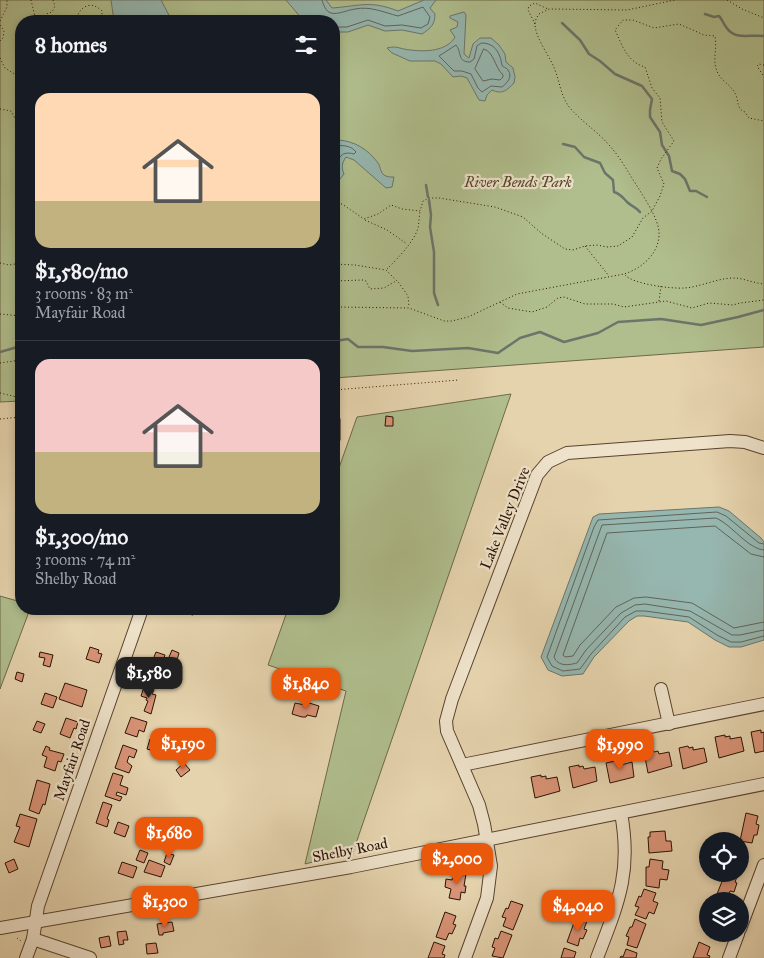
<!DOCTYPE html>
<meta charset="utf-8">
<style>
body{margin:0;font-family:"IM FELL Great Primer",serif;background:#242831;color:#f1f3f6;height:100vh;display:flex;flex-direction:column;font-size:19px;white-space:nowrap}
*{box-sizing:border-box;margin:0}
p{font-size:16px;color:#9ea1a6}
.icon{flex:none;width:28px;height:28px;fill:none;stroke:currentColor;stroke-width:2;stroke-linecap:round;stroke-linejoin:round}
.map{position:relative;flex:1;overflow:hidden}
.details{position:absolute;left:15px;top:15px;width:325px;height:600px;display:flex;flex-direction:column;background:#171b24;border-radius:20px;box-shadow:0 2px 8px #0003}
.details>*{flex:none}
.buttons{position:absolute;left:699px;top:832px;display:grid;gap:10px}
.buttons a{display:grid;place-items:center;width:50px;height:50px;border-radius:50%;background:#171b24;box-shadow:0 2px 8px #0003;font-size:25px}
.price{position:absolute;translate:-50% -42px;padding:0 11px;border-radius:10px;background:#ea580c;color:#fff;font-size:16px;line-height:32px;filter:drop-shadow(0 1px 2px #0008)}
.price::after{content:'';position:absolute;left:50%;top:30px;width:15px;height:11px;margin-left:-8px;background:inherit;clip-path:polygon(0 0,100% 0,50% 100%)}
.price.selected{background:#222;color:#fff}
ul{padding:0;list-style:none}
li{display:grid;align-content:center;gap:10px;height:265px;padding:0 20px}
li+li{border-top:1px solid #363941}
li span{display:grid;place-items:center;height:155px;border-radius:15px;color:#555}
li>.icon{margin-inline-start:auto}
span .icon{width:90px;height:90px;fill:#fffc;stroke-width:1}
li b{font-size:21px}
h2{display:flex;justify-content:space-between;align-items:center;height:60px;padding:0 20px;font-size:21px}
.map>svg:first-child{display:block}
</style>
<div class="map">
<svg width="764" height="958" viewBox="0 0 764 958">
<rect width="100%" height="100%" fill="#e5d3ad"/>
<filter id="stains"><feTurbulence type="fractalNoise" baseFrequency=".004" numOctaves="4"/><feColorMatrix values="0 0 0 0 .2 0 0 0 0 .09 0 0 0 0 .02 0 0 0 .5 -.17"/></filter>
<radialGradient id="worn" r=".72"><stop offset=".6" stop-color="#630" stop-opacity="0"/><stop offset="1" stop-color="#630" stop-opacity=".3"/></radialGradient>
<g fill="#b0be8d" stroke="#6d6848">
<path d="M0,0H764V347L334,378V21H21V401L0,402Z"/>
<path d="M511,394L353,852L305,864L346,691L268,665L288,609H334V482L357,417Z"/>
<path d="M0,596L21,602V609H30L0,689Z"/>
</g>
<g fill="#96b7b0" stroke="#6b756b">
<path d="M111,0H161L172,21H114Z"/>
<path d="M286,0H326L332,8C360,6 370,0 398,11L424,0H436L430,8L435,14C435,24 431,28 422,34L402,30L385,31L368,25L348,32H334V21H305L302,19Z"/>
<path d="M464,12L466,15L464,54L469,58L473,44L480,38H491L499,45L505,54L506,62L513,68L515,77L514,83C507,90 502,95 492,90L487,95L485,101L479,100L467,78L461,76L453,77L441,64L435,61H410L392,53L387,48C397,45 402,50 411,50C426,52 447,51 455,37L450,30L457,27L458,22L450,18V16Z"/>
<path d="M338,140C354,141 368,149 378,163C381,167 380,174 386,176C388,177 391,177 394,177L392,187L386,188L354,160L346,157C342,163 341,167 344,174L340,179L334,180V141Z"/>
<path d="M719,507L729,511L761,538L764,542V640L741,647H729L715,640L688,622L644,616H637L629,621L594,657L583,674L562,676L548,670L541,657L593,517L599,514Z"/>
</g>
<g fill="none" stroke-linecap="round" stroke-linejoin="round">
<g stroke="#60645a" stroke-width="1">
<path d="M322,0C323,4 326,12 331,13C338,15 347,10 355,9C370,6 383,12 398,16L423,7L430,17L428,24L421,28L402,25L385,26L368,20L347,27H334"/>
<path d="M482,43C491,43 497,48 500,57C501,58 501,63 502,65C504,69 505,66 508,70C513,77 507,83 502,87L491,86L482,92L478,88L471,74L462,71H454L439,56L456,45C462,52 457,62 470,62L474,59L477,46Z"/>
<path d="M484,49C494,52 494,66 503,75V77L500,80L492,79L483,81L475,69Z"/>
<path d="M334,146C341,145 351,145 356,152L354,154C340,150 336,160 337,173L334,175"/>
<path d="M764,544L759,543L726,516L717,512L598,520L594,527L547,657L552,666L563,671L580,669L591,654L625,617L636,611H645L689,617L717,635L731,642H741L764,636"/>
<path d="M764,550C748,549 732,525 716,518L602,525L554,657C558,667 569,665 577,663L586,650L621,613L635,605L645,604L690,611L732,635H740L764,630"/>
<path d="M764,557L751,554L715,526L607,533L563,655L565,657L573,656L580,645L616,607L634,598L646,597L692,603L734,628L764,622"/>
</g>
<g stroke="#6b756b" stroke-width="2.5">
<path d="M705,14L714,17L719,16C722,19 723,23 726,27C735,41 750,34 764,36"/>
<path d="M562,23L580,40L589,54L600,61L615,74L642,86L652,99L650,110V117L660,132L662,145L669,156L672,171L680,174L685,179L690,191H696L707,197"/>
<path d="M563,144L575,147L584,157L600,163L605,173L613,180L614,192C621,194 623,198 627,202C631,206 636,207 640,212"/>
<path d="M426,185L428,197"/>
<path d="M429,200L431,215L430,227L434,252V293L438,305"/>
<path d="M334,343L335,341L348,339L358,347H383L412,351L468,348L498,353L520,338L540,332L564,342L598,333L618,322L661,319L701,325L738,317L764,310"/>
<path d="M0,352L21,346"/>
</g>
</g>
<g fill="#d99376" stroke="#2a1103">
<path d="M386,416L393,417V426H385Z"/>
<rect x="334" y="419" width="6" height="21"/>
<path d="M185,609H195L193,615L184,613Z"/>
<path d="M90,647L99,650L98,653L102,654L99,663L86,659Z"/>
<path d="M172,650L179,653L177,660L169,657Z"/>
<path d="M40,652L53,655L50,667L43,665L45,658L39,657Z"/>
<path d="M156,652L165,655L163,661L167,662L165,667L152,662Z"/>
<path d="M17,672L24,674L22,682L15,679Z"/>
<path d="M65,683L87,690L82,707L59,699Z"/>
<path d="M144,687L154,690L152,694L156,695L151,714L144,711L148,701L146,700L147,698L141,696Z"/>
<path d="M45,693L57,697L53,708L41,704Z"/>
<path d="M306,702L319,706L316,717L307,715L306,717H302L292,714L295,703L305,705Z"/>
<path d="M131,717L147,722L144,732L139,730L137,737L125,733Z"/>
<path d="M66,718L78,722L76,729L74,728L70,738L60,734Z"/>
<path d="M37,721L45,724L41,733L33,730Z"/>
<path d="M761,730V733L764,732V751L755,753L751,732Z"/>
<path d="M725,735V737L730,736V739L741,737L744,751L719,758L715,737Z"/>
<path d="M150,739L160,742L157,752L147,749Z"/>
<path d="M123,745L137,750L134,758L129,756L127,762L132,766L129,773L115,768Z"/>
<path d="M46,746L50,748L49,750L64,754L61,762L58,761L55,771L44,767L47,757L42,755Z"/>
<path d="M688,746L689,748L693,747V750L704,748L707,762L683,769L679,748Z"/>
<path d="M653,750L654,752L658,751L659,754L669,752L672,766L648,773L644,752Z"/>
<path d="M615,761L616,763L620,762L621,765L632,762L634,777L610,783L606,763Z"/>
<path d="M184,763L190,770L181,777L176,770Z"/>
<path d="M579,765V767L583,766L584,769L595,767L597,781L573,788L569,767Z"/>
<path d="M113,773L123,776L120,785L128,788L126,795L117,792L116,795L122,797L120,801L105,796Z"/>
<path d="M541,775V777L546,776V779L557,777L560,791L535,798L531,777Z"/>
<path d="M37,780L50,784L45,805L43,804L39,814L29,810Z"/>
<path d="M103,802L112,805L107,819L109,820L107,827L96,823Z"/>
<path d="M746,813L758,816L756,824L759,825L757,835H754L752,843L740,841Z"/>
<path d="M20,814L37,819L29,847L14,842L20,827L16,826Z"/>
<path d="M118,822L129,826L125,837L114,833Z"/>
<path d="M665,831L666,841H671L672,851L649,853L648,837H650V832Z"/>
<path d="M140,850L148,853L144,863L136,860Z"/>
<path d="M167,853L174,855L170,865L164,862Z"/>
<path d="M14,859L18,869L9,873L5,863Z"/>
<path d="M650,859L663,861L662,869L669,870L667,880L660,879L659,888L646,886V867H649Z"/>
<path d="M149,860L165,866L161,877L144,872Z"/>
<path d="M122,862L137,867L133,878L118,873Z"/>
<path d="M454,871L466,874L464,886H466L465,893L461,892L460,900L449,898L451,889L445,887L446,879L452,880Z"/>
<path d="M725,874H738L735,882L737,883L734,892L730,891L728,898L717,894Z"/>
<path d="M644,889L656,893L653,901L658,903L654,914L649,912L646,919L635,915L639,907L635,906L639,896L641,897Z"/>
<path d="M511,901L523,905L513,930L503,926L506,918L502,917L506,908L508,909Z"/>
<path d="M445,912L456,916L453,924L456,925L452,934L449,933L446,940L436,937Z"/>
<path d="M576,917L587,921L584,929L587,930L583,939L580,938L578,946L567,942Z"/>
<path d="M635,919L646,924L637,948L627,945L629,937L626,936L630,927H632Z"/>
<path d="M708,920V932L704,931Z"/>
<path d="M172,922L174,931L163,933V935H159L157,924Z"/>
<path d="M126,931L128,940H123L124,944L119,945L117,932Z"/>
<path d="M501,931L512,935L503,958L492,956L495,948L492,947L495,938L498,939Z"/>
<path d="M109,936L111,946L101,948L99,938Z"/>
<path d="M434,942L445,946L442,954L445,955L444,958H428Z"/>
<path d="M699,942L710,947L707,955L710,956L709,958H693Z"/>
<path d="M156,943L158,953L147,954L146,944Z"/>
<path d="M564,948L576,952L574,958H561Z"/>
<path d="M626,949L637,953L636,958H620L621,956L623,957Z"/>
</g>
<g fill="none" stroke-linecap="round" stroke-linejoin="round">
<defs>
<g id="minor">
<path d="M661,689L669,724"/>
<path d="M462,765L764,704"/>
<path d="M0,928L351,867L764,784"/>
<path d="M740,929L764,865"/>
<path d="M33,939L90,958"/>
<path d="M26,958L33,939L38,906L142,609"/>
<path d="M465,958L487,898L491,866L484,824L479,805L447,731L446,721L452,699L537,475L548,462L567,453L730,441L745,442L764,448"/>
<path d="M597,958C618,903 632,873 621,813"/>
<path d="M729,958L738,934"/>
</g>
</defs>
<use href="#minor" stroke="#59422e" stroke-width="14"/>
<g stroke="#2a1103" stroke-width="1" stroke-dasharray="1 2.5" stroke-linecap="butt">
<path d="M31,0L35,17L38,21"/>
<path d="M53,0L55,6L52,12L46,14L44,16L56,21"/>
<path d="M727,0L742,9L764,18"/>
<path d="M0,21L7,7V0"/>
<path d="M76,21C79,6 91,0 102,11V21"/>
<path d="M535,24L528,10L529,6L535,3L548,9"/>
<path d="M0,25L4,31L3,38L0,41"/>
<path d="M0,58L5,68L21,78"/>
<path d="M764,65L759,64L757,66L764,77"/>
<path d="M0,109L11,111L21,129"/>
<path d="M334,203L342,204L364,219L378,214L391,205L402,209L420,211L423,201L429,198H439L495,207L523,217L541,233L565,249L573,250L585,246L597,245L607,247L618,246L632,237L643,218L652,211L660,196L664,184L657,168L661,159L674,141L662,122L660,98L652,88L645,67C627,62 622,45 615,30L623,20H633L654,28L679,24L704,35L715,36C717,48 713,59 716,68C718,79 730,84 735,93C739,100 736,109 745,112L749,118L764,121"/>
<path d="M365,220L387,230L407,244"/>
<path d="M585,246L609,276"/>
<path d="M0,263L9,265L21,263"/>
<path d="M334,264L355,265L386,270L399,283L408,296L409,307"/>
<path d="M387,269C397,259 414,242 418,228C419,223 419,217 420,212"/>
<path d="M625,275C633,284 671,289 684,288C701,287 717,278 734,278C743,278 753,283 764,284"/>
<path d="M334,281L363,280L366,281L370,289L384,288L396,281"/>
<path d="M659,301L661,286"/>
<path d="M500,302L508,308L532,312L547,307L558,298L564,297L585,304H613L624,307L666,301L692,308L709,303L733,305L740,303L764,300"/>
<path d="M334,307L409,308L444,321H452L468,317L517,294L624,274C644,268 664,249 658,226C654,212 645,199 637,186C628,172 620,157 609,145C597,131 582,122 570,108C561,97 560,83 555,70C550,56 535,38 535,24C535,20 537,17 539,14L549,9L627,10L675,0"/>
<path d="M0,314L21,316"/>
<path d="M0,363L21,360"/>
<path d="M334,390L459,380"/>
<path d="M0,393L21,398"/>
<path d="M0,419L21,417"/>
<path d="M17,938L21,941"/>
</g>
<use href="#minor" stroke="#eee2ca" stroke-width="12"/>
</g>
<g text-anchor="middle" dominant-baseline="central" stroke-width="4.5" stroke-linejoin="round" paint-order="stroke">
<g font-size="15" font-style="italic" fill="#52452c" stroke="#eee2ca">
<text x="518" y="182">River Bends Park</text>
</g>
<g font-size="15" fill="#2a1103" stroke="#eee2ca">
<text transform="translate(505 518) rotate(-68)">Lake Valley Drive</text>
<text transform="translate(72 760) rotate(-71)">Mayfair Road</text>
<text transform="translate(350 850) rotate(-11)">Shelby Road</text>
</g>
</g>
<rect width="100%" height="100%" filter="url(#stains)"/>
<rect width="100%" height="100%" fill="url(#worn)"/>
</svg>
<div class="buttons">
<a><svg class="icon" aria-label="locate" viewBox="0 0 24 24"><circle cx="12" cy="12" r="6"/><path d="M12 2v4M12 18v4M2 12h4M18 12h4"/></svg></a>
<a><svg class="icon" aria-label="layers" viewBox="0 0 24 24"><path d="M12 4l9 5-9 5-9-5zM3 14l9 5 9-5"/></svg></a>
</div>
<b class="price selected" style="left:149px;top:699px">$1,580</b>
<b class="price" style="left:306px;top:710px">$1,840</b>
<b class="price" style="left:183px;top:770px">$1,190</b>
<b class="price" style="left:620px;top:771px">$1,990</b>
<b class="price" style="left:169px;top:859px">$1,680</b>
<b class="price" style="left:457px;top:885px">$2,000</b>
<b class="price" style="left:165px;top:928px">$1,300</b>
<b class="price" style="left:578px;top:932px">$4,040</b>
<section class="details">
<h2>8 homes<svg class="icon" aria-label="filters" viewBox="0 0 24 24"><path d="M4 7h16M4 17h16"/><circle cx="9" cy="7" r="2"/><circle cx="15" cy="17" r="2"/></svg></h2>
<ul>
<li><span style="background:linear-gradient(#ffd9b3 70%,#c2b280 0)"><svg class="icon" aria-label="home" viewBox="0 0 24 24"><path d="M3 11l9-7 9 7M6 9v11h12V9"/></svg></span><div><b>$1,580/mo</b><p>3 rooms · 83 m²</p><p>Mayfair Road</p></div></li>
<li><span style="background:linear-gradient(#f6c9c9 60%,#c2b280 0)"><svg class="icon" aria-label="home" viewBox="0 0 24 24"><path d="M3 11l9-7 9 7M6 9v11h12V9"/></svg></span><div><b>$1,300/mo</b><p>3 rooms · 74 m²</p><p>Shelby Road</p></div></li>
</ul>
</section>
</div>
